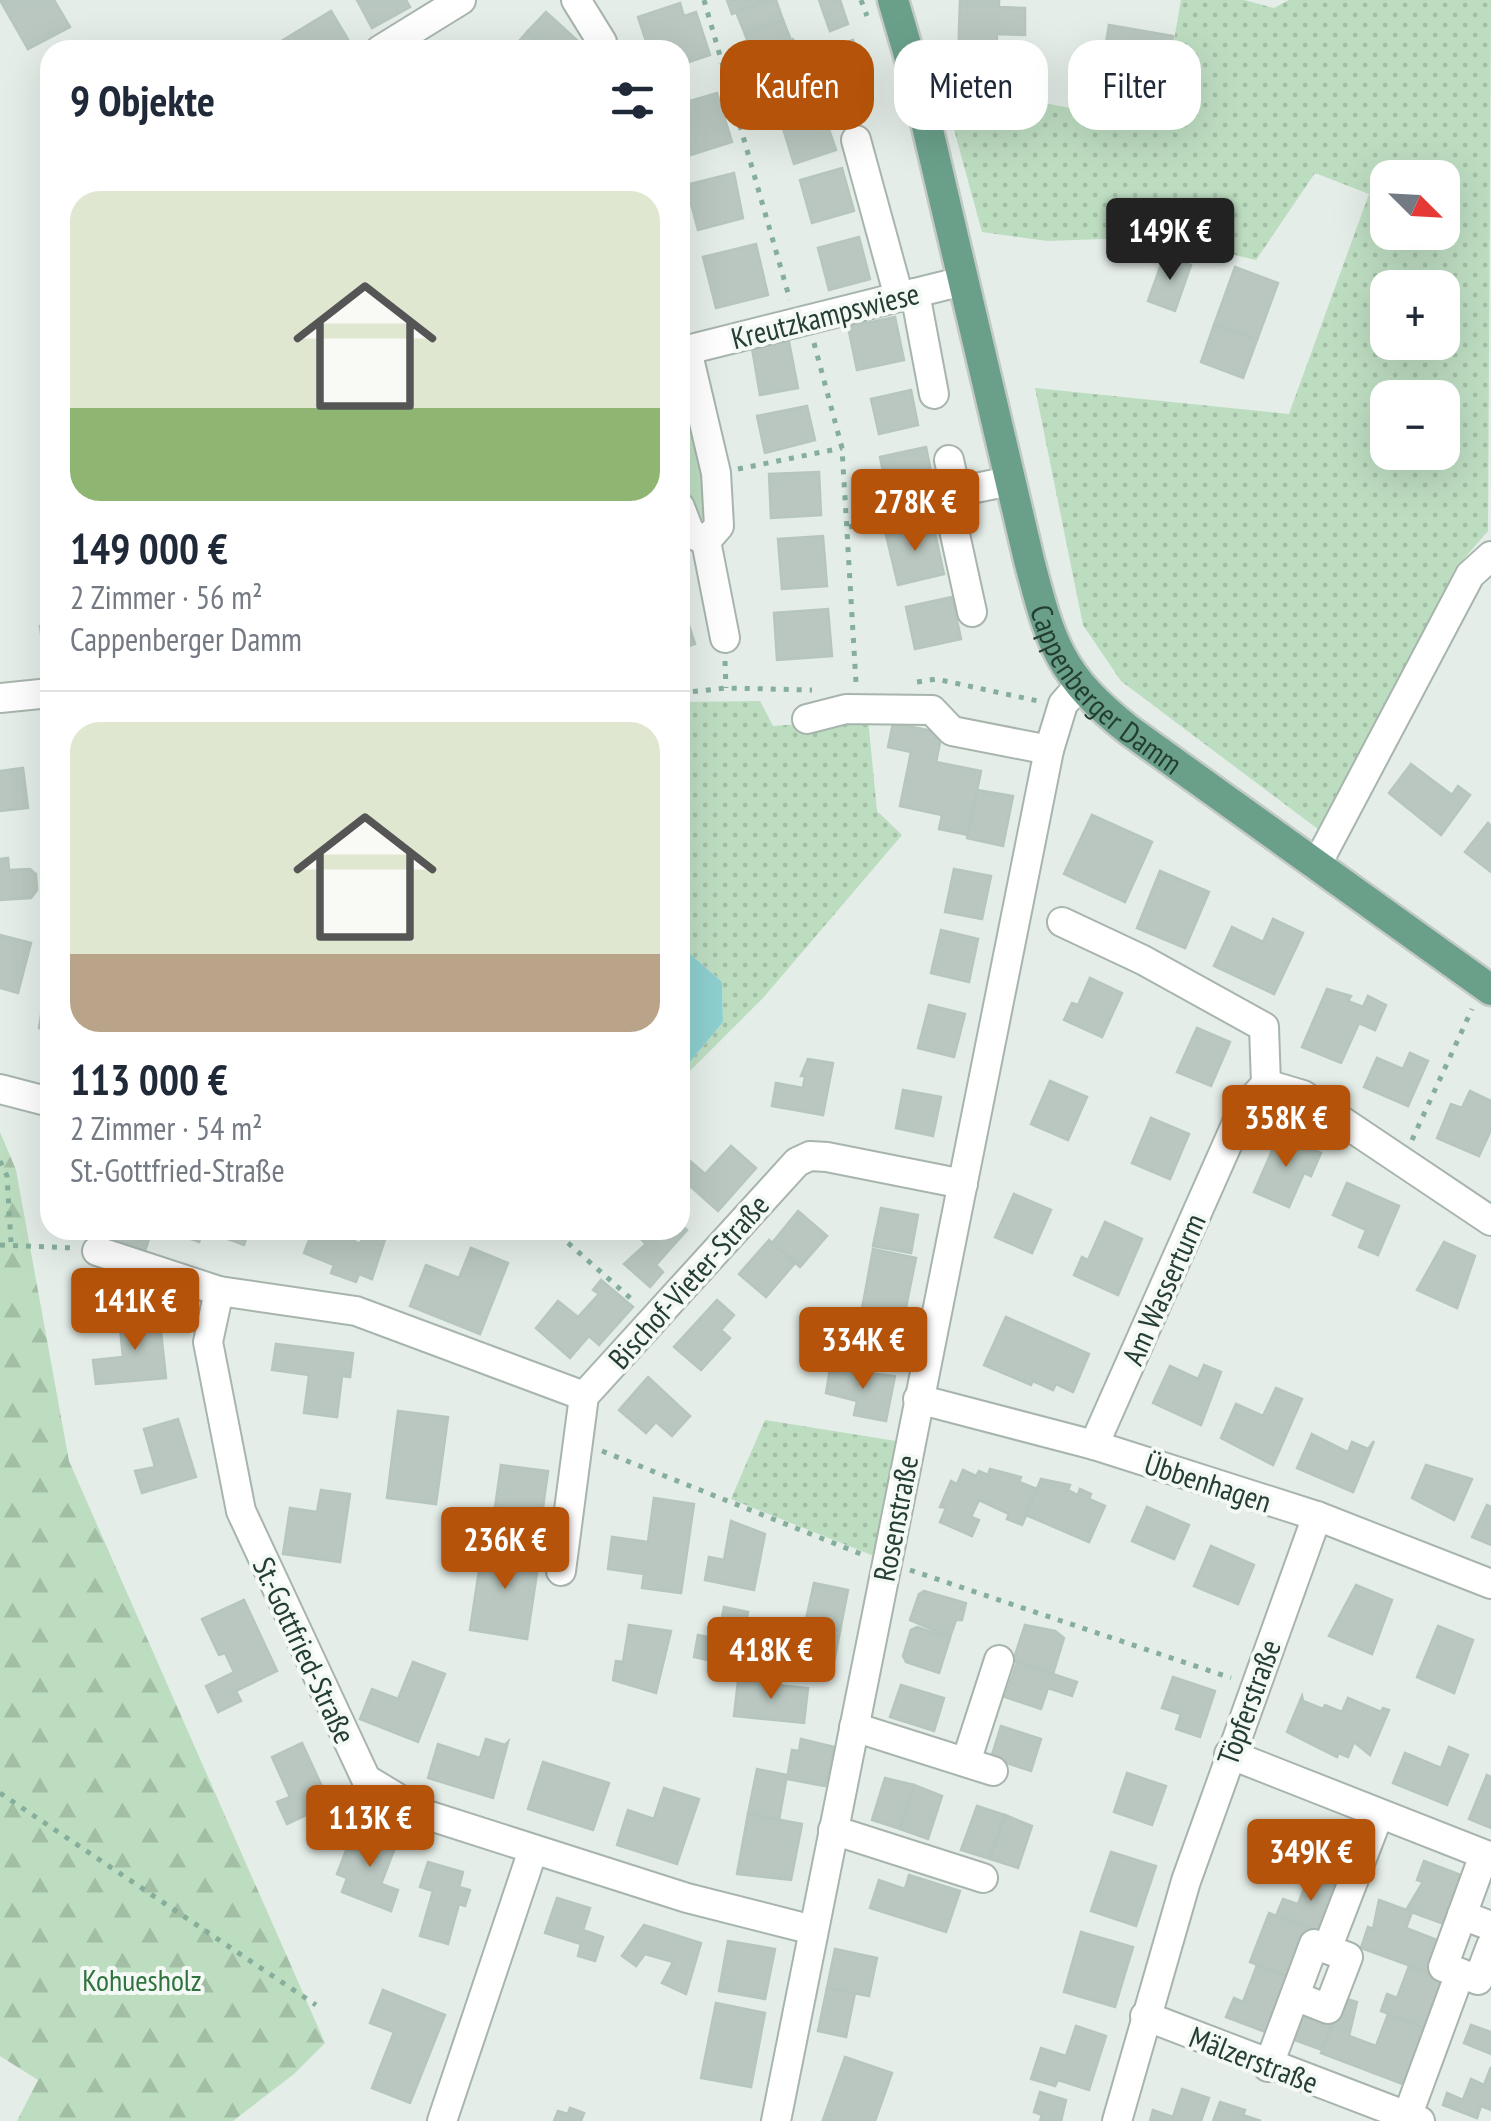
<!DOCTYPE html>
<html lang="de">
<meta charset="utf-8">
<style>
body{margin:0;font-family:"PT Sans Narrow",sans-serif;background:#f2f2f3;color:#1f2937;height:100vh;display:flex;flex-direction:column;font-size:38px;white-space:nowrap}
*{box-sizing:border-box;margin:0}
p{font-size:32px;color:#747a83}
.icon{flex:none;width:55px;height:55px;fill:none;stroke:currentColor;stroke-width:2;stroke-linecap:round;stroke-linejoin:round}
.map{position:relative;flex:1;overflow:hidden}
.panel{position:absolute;left:40px;top:40px;width:650px;height:1200px;display:flex;flex-direction:column;background:#fff;border-radius:30px;box-shadow:0 10px 40px #0002}
.panel>*{flex:none}
.guide{position:absolute;left:720px;top:40px;width:620px;height:90px;display:flex;gap:20px}
.needle{width:65px;rotate:114deg}
.fabs{position:absolute;left:1370px;top:160px;display:grid;gap:20px}
.fabs a{display:grid;place-items:center;width:90px;height:90px;border-radius:20px;background:#fff;box-shadow:0 10px 40px #0002;font-size:50px}
.price{position:absolute;translate:-50% -85px;padding:0 22px;border-radius:10px;background:#b45309;color:#fff;font-size:32px;line-height:65px;filter:drop-shadow(0 2px 5px #0008)}
.price::after{content:'';position:absolute;left:50%;top:60px;width:30px;height:22px;margin-left:-15px;background:inherit;clip-path:polygon(0 0,100% 0,50% 100%)}
.price.active{background:#222;color:#fff}
ul{padding:0;list-style:none}
li{display:grid;align-content:center;gap:20px;height:530px;padding:0 30px}
li+li{border-top:2px solid #e0e1e3}
li span{display:grid;place-items:center;height:310px;border-radius:30px;color:#555}
li>.icon{margin-inline-start:auto}
span .icon{width:180px;height:180px;fill:#fffc;stroke-width:1}
li b{font-size:42px}
h2{display:flex;justify-content:space-between;align-items:center;height:120px;padding:0 30px;font-size:42px}
.tag{padding:0 35px;border-radius:30px;background:#fff;box-shadow:0 10px 40px #0002;font-size:35px;line-height:90px}
.tag.active{background:#b45309;color:#fff}
.map>svg:first-child{display:block}
</style>
<div class="map">
<svg width="1491" height="2121" viewBox="0 0 1491 2121">
<defs>
<pattern id="grass-dots" width="8" height="8" patternUnits="userSpaceOnUse" patternTransform="scale(2.5)"><rect width="8" height="8" fill="#bdddc1"/><path d="M2 2h.1M6 6h.1" fill="none" stroke="#a2bfa6" stroke-width="1.8" stroke-linecap="round"/></pattern>
<pattern id="forest-firs" width="22" height="20" patternUnits="userSpaceOnUse" patternTransform="scale(2.5)"><rect width="22" height="20" fill="#bdddc1"/><path d="M5 1l3.5 6h-7zM16 11l3.5 6h-7z" fill="#a2bfa6"/></pattern>
</defs>
<rect width="100%" height="100%" fill="#e4ede7"/>
<g fill="url(#grass-dots)" fill-rule="evenodd">
<path d="M1181,0H1244L1274,8L1289,0H1491L1488,531L1455,569L1323,833L1121,681L1083,625L1035,388L1289,414L1369,194L1315,173L1256,260L1158,237L1048,241L982,232L941,82L1159,126ZM1388,178H1442V232H1388ZM1388,288H1442V342H1388ZM1388,398H1442V452H1388Z"/>
<path d="M760,701L773,726L868,719L877,811L902,835L763,998L680,1081V1074L723,1022L722,982L680,945V702Z"/>
<path d="M765,1420L896,1441L874,1556L731,1499Z"/>
</g>
<path fill="url(#forest-firs)" d="M0,1132L16,1170L69,1461L325,2043L294,2074L233,2121H17L38,2080L0,2056Z"/>
<path fill="#bdddc1" d="M680,359L707,478V519L703,520L694,517L680,480Z"/>
<path fill="#8ecfcf" d="M680,945L722,982L723,1022L680,1074Z"/>
<g fill="#b9c7c0" stroke="#b6c6bd" stroke-width="2.5">
<path d="M0,0H54L70,27L28,49Z"/>
<path d="M357,0H406L410,7L372,28Z"/>
<path d="M727,0H767L732,14Z"/>
<path d="M767,0H776L783,20L745,34L736,12Z"/>
<path d="M819,0H840L848,24L830,31Z"/>
<path d="M960,0H999V7L1025,8V35L997,34L996,64L958,63Z"/>
<path d="M680,3L684,16L696,12L710,55L680,65V50H649L638,17Z"/>
<path d="M331,11L352,46L278,50L275,45Z"/>
<path d="M546,12L579,42L572,50H549L528,31Z"/>
<path d="M783,20L791,40L752,54L745,34Z"/>
<path d="M1109,25L1173,36L1161,103L1138,99L1134,120L1094,113Z"/>
<path d="M528,31L549,50H511Z"/>
<path d="M793,39L801,60L763,75L755,53Z"/>
<path d="M853,40L867,82L849,88L835,47Z"/>
<path d="M801,60L809,83L771,97L763,75Z"/>
<path d="M717,93L732,142L681,158L680,104Z"/>
<path d="M822,109L836,150L794,164L781,122Z"/>
<path d="M842,168L854,211L812,223L800,180Z"/>
<path d="M734,173L743,218L698,230L686,185Z"/>
<path d="M859,237L870,279L829,290L818,248Z"/>
<path d="M756,244L768,295L716,308L703,257Z"/>
<path d="M1164,256L1191,265L1175,311L1148,301Z"/>
<path d="M1235,267L1278,283L1257,340L1214,325Z"/>
<path d="M895,317L904,360L857,370L848,327Z"/>
<path d="M1214,325L1257,340L1243,378L1201,362Z"/>
<path d="M789,342L798,388L760,395L752,348Z"/>
<path d="M911,390L918,425L879,434L871,399Z"/>
<path d="M807,406L815,440L765,453L757,416Z"/>
<path d="M926,447L936,496L890,506L880,457Z"/>
<path d="M819,472L821,515L771,518L769,474Z"/>
<path d="M933,524L944,574L898,585L886,535Z"/>
<path d="M823,536L827,586L782,589L778,539Z"/>
<path d="M680,597L695,644L680,649Z"/>
<path d="M952,597L961,639L915,649L906,607Z"/>
<path d="M828,609L832,656L777,660L774,613Z"/>
<path d="M50,624V663H45L40,626Z"/>
<path d="M893,723L942,733L936,762L981,771L968,835L939,829L942,815L900,806L911,752L888,747Z"/>
<path d="M1411,764L1452,795L1458,786L1470,795L1441,835L1389,793Z"/>
<path d="M23,768L28,808L0,811V771Z"/>
<path d="M977,790L1013,796L1003,846L967,838Z"/>
<path d="M1092,815L1152,842L1125,902L1064,874Z"/>
<path d="M1488,823L1491,826V872L1465,852Z"/>
<path d="M8,858L9,870L30,869L36,874L37,890L31,898L0,900V859Z"/>
<path d="M954,869L991,876L982,919L945,912Z"/>
<path d="M1160,871L1209,892L1185,948L1137,928Z"/>
<path d="M1273,919L1303,933L1274,994L1214,966L1232,927L1263,942Z"/>
<path d="M941,930L978,939L969,982L931,973Z"/>
<path d="M0,935L31,943L18,993L0,988Z"/>
<path d="M1090,978L1122,993L1102,1037L1064,1020L1072,1003L1078,1005Z"/>
<path d="M1327,989L1351,996L1348,1001L1363,1007L1368,996L1386,1005L1375,1030L1359,1023L1341,1063L1302,1047Z"/>
<path d="M50,998V1035L39,1028L43,1003Z"/>
<path d="M929,1005L965,1014L954,1057L918,1048Z"/>
<path d="M1197,1028L1230,1042L1211,1086L1177,1072Z"/>
<path d="M1410,1053L1428,1061L1408,1106L1364,1087L1377,1058L1403,1069Z"/>
<path d="M808,1059L833,1063L823,1115L772,1106L776,1083L803,1088L805,1076H801Z"/>
<path d="M1050,1081L1087,1097L1068,1140L1031,1124Z"/>
<path d="M903,1090L941,1097L933,1136L896,1128Z"/>
<path d="M1470,1091L1491,1101V1130L1479,1156L1437,1138L1451,1104L1462,1108Z"/>
<path d="M1151,1118L1189,1134L1170,1179L1132,1163Z"/>
<path d="M1279,1135L1321,1153L1311,1176L1304,1173L1289,1207L1254,1192Z"/>
<path d="M731,1146L756,1168L718,1211L680,1177V1170L689,1160L705,1174Z"/>
<path d="M1347,1183L1399,1206L1378,1255L1359,1247L1366,1230L1333,1215Z"/>
<path d="M1014,1194L1051,1210L1032,1253L995,1237Z"/>
<path d="M881,1208L918,1215L911,1253L873,1246Z"/>
<path d="M798,1211L827,1236L800,1267L772,1243Z"/>
<path d="M1105,1222L1142,1239L1118,1295L1074,1275L1082,1257L1088,1260Z"/>
<path d="M680,1224L687,1230L656,1265L663,1272L650,1287L624,1264L646,1244L640,1238L647,1230H680Z"/>
<path d="M86,1230H152L144,1254L85,1234Z"/>
<path d="M178,1230H249L244,1245L203,1230L199,1242L177,1234Z"/>
<path d="M313,1230H331L360,1244L365,1230H388L372,1279L359,1274L356,1282L331,1273L334,1265L304,1253Z"/>
<path d="M769,1240L795,1263L766,1297L739,1274Z"/>
<path d="M1444,1242L1475,1256L1457,1308L1417,1290Z"/>
<path d="M471,1248L508,1263L480,1334L410,1306L426,1265L459,1278Z"/>
<path d="M873,1249L916,1258L904,1317L862,1309Z"/>
<path d="M601,1280L633,1307L599,1345L589,1336L570,1358L536,1328L558,1301L578,1317L599,1294L593,1290Z"/>
<path d="M717,1300L734,1315L721,1330L730,1338L701,1370L674,1347Z"/>
<path d="M883,1313L904,1317L898,1350L872,1345Z"/>
<path d="M159,1314L166,1378L96,1384L93,1360L123,1357L119,1318Z"/>
<path d="M1006,1317L1089,1354L1073,1392L1056,1384L1053,1390L1033,1381L1031,1385L984,1365Z"/>
<path d="M276,1344L353,1353L350,1377L342,1376L337,1417L304,1413L309,1375L272,1370Z"/>
<path d="M1204,1365L1221,1372L1201,1425L1153,1403L1170,1366L1198,1379Z"/>
<path d="M830,1369L895,1376L886,1421L854,1415L857,1401L826,1393Z"/>
<path d="M648,1377L690,1416L672,1436L656,1422L646,1433L619,1410Z"/>
<path d="M1276,1388L1302,1399L1273,1465L1221,1438L1236,1404L1263,1416Z"/>
<path d="M398,1411L448,1417L436,1504L387,1498Z"/>
<path d="M178,1419L196,1477L142,1493L135,1471L155,1467L144,1429Z"/>
<path d="M1312,1434L1348,1452L1352,1442L1368,1449L1374,1441L1353,1492L1297,1468Z"/>
<path d="M501,1465L548,1471L539,1536L492,1529Z"/>
<path d="M1426,1465L1472,1479L1454,1520L1412,1498Z"/>
<path d="M990,1469L1021,1477L1019,1482L1037,1489L1022,1525L1007,1519L1009,1514L979,1500L971,1517L979,1520L972,1536L940,1522L946,1508L940,1507L951,1481L957,1484L963,1470L976,1476L979,1471L988,1475Z"/>
<path d="M1041,1479L1070,1485L1068,1490L1078,1495L1080,1489L1091,1494L1089,1499L1105,1506L1089,1542L1026,1515Z"/>
<path d="M321,1490L350,1494L340,1562L283,1554L290,1508L317,1512Z"/>
<path d="M654,1498L694,1504L681,1593L642,1588L644,1574L608,1569L612,1537L648,1542Z"/>
<path d="M1487,1505L1491,1507V1545L1472,1537Z"/>
<path d="M1147,1507L1189,1525L1174,1559L1132,1541Z"/>
<path d="M731,1521L765,1534L754,1590L705,1580L709,1557L724,1560Z"/>
<path d="M483,1544L540,1553L527,1639L470,1630Z"/>
<path d="M1211,1546L1254,1565L1238,1604L1194,1586Z"/>
<path d="M814,1583L848,1590L840,1631L805,1624Z"/>
<path d="M1356,1585L1392,1600L1372,1654L1329,1636Z"/>
<path d="M924,1591L966,1603L962,1620H956L950,1637L910,1620L919,1594Z"/>
<path d="M244,1600L277,1671L236,1691L241,1701L218,1712L206,1686L234,1672L225,1653L219,1655L202,1619Z"/>
<path d="M724,1607L748,1612L737,1666L694,1657L698,1635L718,1639Z"/>
<path d="M805,1624L840,1631L834,1662L799,1656Z"/>
<path d="M629,1625L671,1631L656,1693L613,1680L616,1661L623,1662Z"/>
<path d="M1025,1625L1055,1631L1064,1638L1053,1674L1013,1661Z"/>
<path d="M1438,1626L1473,1640L1454,1693L1417,1677Z"/>
<path d="M917,1627L950,1638L939,1673L906,1662L903,1656L911,1630Z"/>
<path d="M413,1662L445,1674L418,1742L360,1719L372,1689L398,1699Z"/>
<path d="M1017,1662L1077,1682L1072,1696L1048,1688L1041,1709L1005,1697Z"/>
<path d="M1173,1677L1215,1691L1200,1737L1176,1729L1181,1714L1162,1708Z"/>
<path d="M738,1681L808,1688L804,1723L734,1716Z"/>
<path d="M901,1685L944,1698L934,1731L890,1717Z"/>
<path d="M1302,1696L1303,1701L1323,1709L1325,1705L1342,1712L1348,1698L1381,1712L1383,1708L1389,1710L1370,1755L1354,1742L1348,1757L1339,1753L1337,1757L1287,1732Z"/>
<path d="M1001,1726L1041,1739L1031,1771L991,1758Z"/>
<path d="M486,1739L505,1745L508,1742L493,1798L428,1778L438,1744L480,1758Z"/>
<path d="M801,1739L834,1747L825,1786L787,1779L792,1750L799,1751Z"/>
<path d="M302,1743L330,1804L287,1824L277,1802L290,1797L272,1757Z"/>
<path d="M1449,1747L1468,1755L1447,1805L1393,1783L1405,1753L1441,1768Z"/>
<path d="M543,1762L609,1783L593,1830L528,1809Z"/>
<path d="M757,1769L787,1775L779,1820L748,1814Z"/>
<path d="M1127,1773L1166,1786L1152,1825L1114,1812Z"/>
<path d="M1487,1775L1491,1777V1828L1469,1819Z"/>
<path d="M885,1778L914,1785L900,1829L872,1820Z"/>
<path d="M914,1785L942,1796L928,1839L900,1829Z"/>
<path d="M664,1788L699,1799L677,1864L617,1845L628,1810L654,1819Z"/>
<path d="M977,1806L1005,1815L990,1859L961,1850Z"/>
<path d="M748,1814L802,1824L791,1880L737,1874Z"/>
<path d="M1005,1815L1032,1826L1018,1868L990,1859Z"/>
<path d="M1329,1824L1360,1836L1338,1884L1295,1867L1302,1848L1318,1852Z"/>
<path d="M365,1828L398,1840L381,1884L398,1890L391,1911L342,1892L347,1878L337,1874L347,1848L356,1852Z"/>
<path d="M1111,1852L1156,1866L1136,1926L1091,1911Z"/>
<path d="M1424,1861L1466,1877L1449,1926L1406,1910L1423,1882L1417,1880Z"/>
<path d="M428,1862L463,1872L459,1887L470,1890L465,1906L459,1904L448,1944L420,1936L433,1891L420,1887Z"/>
<path d="M1310,1873L1341,1885L1319,1932L1276,1916L1283,1899L1298,1904Z"/>
<path d="M909,1875L960,1891L946,1932L870,1908L879,1880L905,1889Z"/>
<path d="M557,1898L590,1908L583,1930L603,1937L595,1961L578,1956L581,1944L545,1933Z"/>
<path d="M1379,1900L1412,1912L1406,1928L1442,1942L1430,1973L1361,1948L1368,1927L1373,1929Z"/>
<path d="M1269,1913L1308,1928L1289,1977L1250,1962Z"/>
<path d="M644,1925L701,1943L686,1994L662,1983L673,1962L645,1954L636,1966L622,1956Z"/>
<path d="M1081,1932L1133,1947L1115,2007L1064,1992Z"/>
<path d="M728,1941L775,1949L765,1999L719,1991Z"/>
<path d="M835,1949L877,1958L869,1996L827,1988Z"/>
<path d="M1257,1965L1289,1977L1268,2033L1226,2017L1234,1998L1243,2002Z"/>
<path d="M1409,1966L1446,1980L1427,2029L1381,2011L1387,1994L1397,1998Z"/>
<path d="M827,1988L855,1993L846,2037L818,2031Z"/>
<path d="M383,1990L445,2015L410,2103L372,2088L394,2032L370,2023Z"/>
<path d="M1344,1998L1357,2002L1349,2036L1376,2046L1388,2014L1427,2029L1405,2085L1321,2053Z"/>
<path d="M716,2003L765,2013L751,2087L701,2078Z"/>
<path d="M1298,2004L1334,2018L1322,2050L1286,2037Z"/>
<path d="M1471,2025L1491,2032V2054L1464,2043Z"/>
<path d="M1076,2026L1106,2036L1089,2090L1058,2080L1055,2086L1031,2079L1041,2048L1066,2056Z"/>
<path d="M845,2057L892,2073L875,2121L823,2120Z"/>
<path d="M1491,2067V2110L1481,2106L1477,2118L1443,2105L1447,2093L1463,2100L1471,2079L1484,2085Z"/>
<path d="M1182,2089L1209,2098L1201,2121H1150L1153,2110L1173,2117Z"/>
<path d="M1040,2092L1066,2100L1061,2121H1040L1042,2115L1034,2112Z"/>
<path d="M1220,2102L1245,2110L1243,2115L1261,2121H1213Z"/>
<path d="M570,2108L584,2113L581,2121H554L558,2111L568,2114Z"/>
</g>
<g fill="none" stroke-linecap="round" stroke-linejoin="round">
<defs>
<g id="minor">
<path d="M576,0L602,42L599,50"/>
<path d="M380,50L461,0"/>
<path d="M856,140L899,297"/>
<path d="M915,293L934,394"/>
<path d="M949,460L956,492"/>
<path d="M680,507L690,533L706,541"/>
<path d="M972,612L949,507L956,492L1010,481"/>
<path d="M725,638L706,541L719,526L716,473L687,350L963,281"/>
<path d="M0,698L50,693"/>
<path d="M807,719L846,709L932,710L952,731L1049,750"/>
<path d="M1316,866L1470,575L1491,556"/>
<path d="M1062,922L1143,960L1264,1027L1266,1084"/>
<path d="M0,1089L50,1102"/>
<path d="M97,1251L219,1291L356,1311L584,1396"/>
<path d="M219,1291L208,1342L241,1511L366,1779L424,1814L687,1898L813,1930"/>
<path d="M918,1399L1094,1445L1317,1516L1491,1584"/>
<path d="M1094,1445L1243,1109L1266,1084L1303,1095L1491,1221"/>
<path d="M561,1571L584,1396L797,1162L810,1156L827,1157L963,1184"/>
<path d="M854,1727L993,1771"/>
<path d="M1229,1754L1491,1857"/>
<path d="M966,1762L999,1660"/>
<path d="M833,1830L983,1878"/>
<path d="M1462,1915L1491,1926"/>
<path d="M1460,1973L1478,1980L1491,1946"/>
<path d="M1295,1996L1328,2009L1348,1957L1327,1949"/>
<path d="M1145,2016L1420,2121"/>
<path d="M1268,2067L1314,1944L1327,1949L1379,1814"/>
<path d="M1407,2117L1460,1973L1443,1967L1484,1855"/>
<path d="M442,2121L533,1850"/>
<path d="M776,2121L1049,750L1063,704L1078,687"/>
<path d="M1117,2121L1186,1881L1317,1516"/>
</g>
<g id="major">
<path id="s1" d="M893,0L916,79L1029,560C1051,645 1060,676 1130,731L1491,990"/>
</g>
</defs>
<use href="#minor" stroke="#a7b5ad" stroke-width="32"/>
<use href="#major" stroke="#c2c9c6" stroke-width="35"/>
<g stroke="#85af9b" stroke-width="5" stroke-dasharray="5 8" stroke-linecap="butt">
<path d="M704,0L790,300"/>
<path d="M861,0L867,16"/>
<path d="M814,343L842,448L856,683"/>
<path d="M738,469L842,448"/>
<path d="M849,527L924,509"/>
<path d="M725,661L726,688"/>
<path d="M917,682L936,679L1038,701"/>
<path d="M680,693L726,688L812,690"/>
<path d="M1412,1140L1472,1009"/>
<path d="M0,1161L7,1176L11,1242"/>
<path d="M546,1230L559,1235L636,1303"/>
<path d="M0,1245L74,1248"/>
<path d="M602,1451L866,1556"/>
<path d="M910,1570L1231,1678"/>
<path d="M0,1793L316,2005"/>
</g>
<use href="#minor" stroke="#fff" stroke-width="28"/>
<use href="#major" stroke="#6aa08a" stroke-width="30"/>
</g>
<g text-anchor="middle" dominant-baseline="central" stroke-width="8" stroke-linejoin="round" paint-order="stroke">
<g font-size="30" fill="#243e32" stroke="#f4f9f6">
<text transform="translate(825 315) rotate(-14)">Kreutzkampswiese</text>
<text stroke="none"><textPath href="#s1" startOffset="732">Cappenberger Damm</textPath></text>
<text transform="translate(688 1281) rotate(-48)">Bischof-Vieter-Straße</text>
<text transform="translate(1163 1289) rotate(-66)">Am Wasserturm</text>
<text transform="translate(1208 1482) rotate(18)">Übbenhagen</text>
<text transform="translate(895 1518) rotate(-79)">Rosenstraße</text>
<text transform="translate(305 1650) rotate(65)">St.-Gottfried-Straße</text>
<text transform="translate(1248 1702) rotate(-70)">Töpferstraße</text>
<text transform="translate(1254 2059) rotate(21)">Mälzerstraße</text>
</g>
<g font-size="30" fill="#2f733f" stroke="#f4f9f6">
<text x="142" y="1979">Kohuesholz</text>
</g>
</g>
</svg>
<div class="fabs">
<a><svg class="needle" viewBox="-14 -14 28 28"><path d="M0-13l5 13h-10z" fill="#e53935"/><path d="M0 13l5-13h-10z" fill="#747a83"/></svg></a>
<a>+</a>
<a>−</a>
</div>
<b class="price active" style="left:1170px;top:283px">149K €</b>
<b class="price" style="left:915px;top:554px">278K €</b>
<b class="price" style="left:1286px;top:1170px">358K €</b>
<b class="price" style="left:135px;top:1353px">141K €</b>
<b class="price" style="left:863px;top:1392px">334K €</b>
<b class="price" style="left:505px;top:1592px">236K €</b>
<b class="price" style="left:771px;top:1702px">418K €</b>
<b class="price" style="left:370px;top:1870px">113K €</b>
<b class="price" style="left:1311px;top:1904px">349K €</b>
<div class="guide">
<a class="tag active">Kaufen</a>
<a class="tag">Mieten</a>
<a class="tag">Filter</a>
</div>
<section class="panel">
<h2>9 Objekte<svg class="icon" aria-label="filters" viewBox="0 0 24 24"><path d="M4 7h16M4 17h16"/><circle cx="9" cy="7" r="2"/><circle cx="15" cy="17" r="2"/></svg></h2>
<ul>
<li><span style="background:linear-gradient(#dfe7d0 70%,#8fb573 0)"><svg class="icon" aria-label="home" viewBox="0 0 24 24"><path d="M3 11l9-7 9 7M6 9v11h12V9"/></svg></span><div><b>149 000 €</b><p>2 Zimmer · 56 m²</p><p>Cappenberger Damm</p></div></li>
<li><span style="background:linear-gradient(#dfe7d0 75%,#b9a48a 0)"><svg class="icon" aria-label="home" viewBox="0 0 24 24"><path d="M3 11l9-7 9 7M6 9v11h12V9"/></svg></span><div><b>113 000 €</b><p>2 Zimmer · 54 m²</p><p>St.-Gottfried-Straße</p></div></li>
</ul>
</section>
</div>
